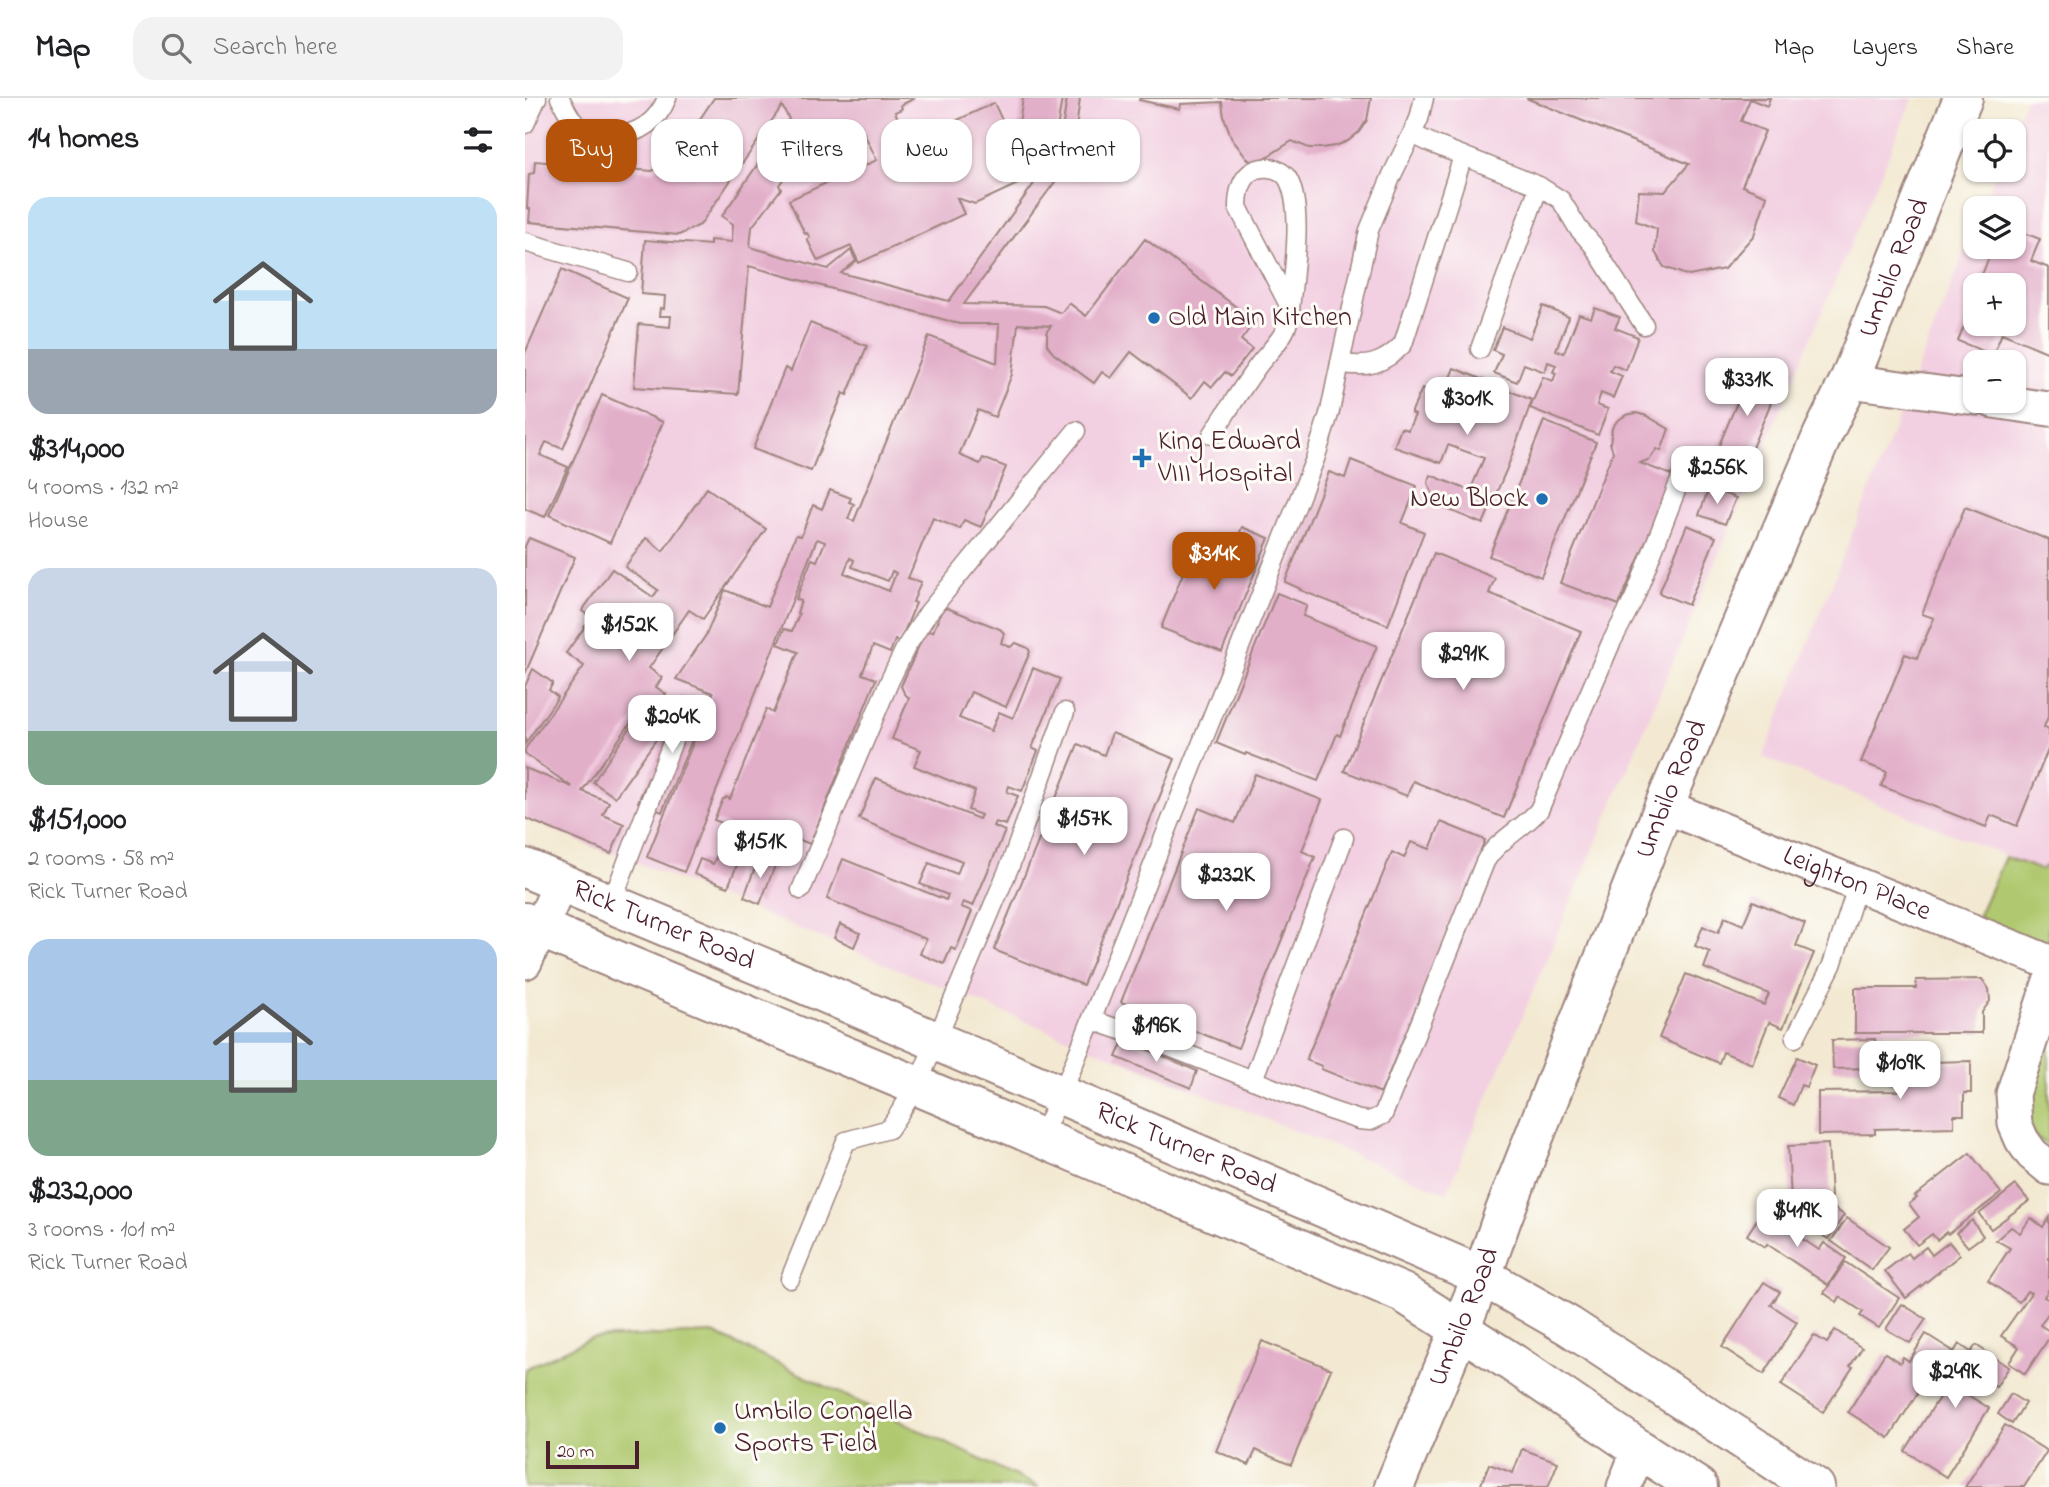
<!DOCTYPE html>
<meta charset="utf-8">
<style>
body{margin:0;font-family:"Indie Flower",sans-serif;background:#f2f2f2;color:#202124;height:100vh;display:flex;flex-direction:column;font-size:26px;white-space:nowrap}
*{box-sizing:border-box;margin:0}
p{font-size:23px;color:#757577}
.icon{flex:none;width:38px;height:38px;fill:none;stroke:currentColor;stroke-width:2;stroke-linecap:round;stroke-linejoin:round}
.map{position:relative;flex:1;overflow:hidden}
.panel{display:flex;flex-direction:column;background:#fff;width:525px}
.panel>*{flex:none}
.guide{position:absolute;left:21px;top:21px;width:665px;height:63px;display:flex;gap:14px}
.tools{position:absolute;left:1438px;top:21px;display:grid;gap:14px}
.tools a{display:grid;place-items:center;width:63px;height:63px;border-radius:14px;background:#fff;box-shadow:0 2px 5px #0004;font-size:35px}
.scale{position:absolute;left:21px;bottom:18px;width:93px;box-sizing:border-box;padding-left:7px;border:4px solid #4a1f2b;border-top:0;font-size:19px;line-height:24px;white-space:nowrap;color:#4a1f2b;-webkit-text-stroke:5px #fdfcf7;paint-order:stroke}
.price{position:absolute;translate:-50% -60px;padding:0 16px;border-radius:14px;background:#fff;color:#222;font-size:23px;line-height:46px;filter:drop-shadow(0 2px 4px #0008)}
.price::after{content:'';position:absolute;left:50%;top:42px;width:21px;height:16px;margin-left:-10px;background:inherit;clip-path:polygon(0 0,100% 0,50% 100%)}
.price.on{background:#b45309;color:#fff}
ul{padding:0;list-style:none}
li{display:grid;align-content:center;gap:14px;height:371px;padding:0 28px}
li span{display:grid;place-items:center;height:217px;border-radius:21px;color:#555}
li>.icon{margin-inline-start:auto}
span .icon{width:126px;height:126px;fill:#fffc;stroke-width:1}
li b{font-size:30px}
h2{display:flex;justify-content:space-between;align-items:center;height:84px;padding:0 28px;font-size:30px}
.tag{padding:0 24px;border-radius:21px;background:#fff;box-shadow:0 2px 5px #0004;font-size:24px;line-height:63px}
.tag.on{background:#b45309;color:#fff}
header{display:flex;align-items:center;gap:42px;box-sizing:border-box;height:98px;padding:0 35px;background:#fff;border-bottom:2px solid #e0e0e0}
header strong{font-size:33px}
nav{display:flex;gap:38px;margin-inline-start:auto;font-size:24px}
.search{width:490px;height:63px;background:#f2f2f2;display:flex;align-items:center;gap:18px;box-sizing:border-box;padding:0 24px;border-radius:21px;color:#757577;font-size:26px}
main{display:flex;flex:1;min-height:0}
.map>svg:first-child{display:block}
</style>
<header>
<strong>Map</strong>
<div class="search"><svg class="icon" aria-label="search" viewBox="0 0 24 24"><circle cx="10" cy="10" r="6"/><path d="M15 15l6 6"/></svg>Search here</div>
<nav><a>Map</a><a>Layers</a><a>Share</a></nav>
</header>
<main>
<section class="panel">
<h2>14 homes<svg class="icon" aria-label="filters" viewBox="0 0 24 24"><path d="M4 7h16M4 17h16"/><circle cx="9" cy="7" r="2"/><circle cx="15" cy="17" r="2"/></svg></h2>
<ul>
<li><span style="background:linear-gradient(#bfe0f5 70%,#9aa5b1 0)"><svg class="icon" aria-label="home" viewBox="0 0 24 24"><path d="M3 11l9-7 9 7M6 9v11h12V9"/></svg></span><div><b>$314,000</b><p>4 rooms · 132 m²</p><p>House</p></div></li>
<li><span style="background:linear-gradient(#c9d6e8 75%,#7fa58c 0)"><svg class="icon" aria-label="home" viewBox="0 0 24 24"><path d="M3 11l9-7 9 7M6 9v11h12V9"/></svg></span><div><b>$151,000</b><p>2 rooms · 58 m²</p><p>Rick Turner Road</p></div></li>
<li><span style="background:linear-gradient(#a9c7e8 65%,#7fa58c 0)"><svg class="icon" aria-label="home" viewBox="0 0 24 24"><path d="M3 11l9-7 9 7M6 9v11h12V9"/></svg></span><div><b>$232,000</b><p>3 rooms · 101 m²</p><p>Rick Turner Road</p></div></li>
</ul>
</section>
<div class="map">
<svg width="1524" height="1389" viewBox="0 0 1524 1389">
<rect width="100%" height="100%" fill="#fdfcf7"/>
<filter id="ink" filterUnits="userSpaceOnUse"><feTurbulence type="fractalNoise" baseFrequency=".0143" numOctaves="2"/><feDisplacementMap in="SourceGraphic" scale="14" xChannelSelector="R" yChannelSelector="G"/><feConvolveMatrix kernelMatrix="1 2 1 2 8 2 1 2 1" color-interpolation-filters="sRGB"/></filter>
<filter id="wash" filterUnits="userSpaceOnUse"><feTurbulence type="fractalNoise" baseFrequency=".00686" numOctaves="4" result="noise"/><feDisplacementMap in="SourceGraphic" scale="28" xChannelSelector="R" yChannelSelector="G"/><feGaussianBlur stdDeviation="1.57" result="paint"/><feColorMatrix in="noise" values="0 0 0 0 0 0 0 0 0 0 0 0 0 0 0 0 0 1.4 0 .05"/><feComposite in="paint" operator="in"/></filter>
<g filter="url(#wash)">
<rect width="100%" height="100%" fill="#f3e9d2"/>
<g fill="#f2cfe1" fill-rule="evenodd">
<path d="M0,0H1388L922,1095L0,719Z"/>
<path d="M1501,0H1524V766L1516,772L1238,659L1451,125V149H1489V110H1457L1472,72H1489V33H1487ZM1451,187H1489V226H1451ZM1451,264H1489V303H1451Z"/>
</g>
<g fill="#b0c96f" stroke="#7d744d" stroke-width="2">
<path d="M1480,759L1516,772L1524,766V847L1453,819Z"/>
<path d="M1524,935V1048L1507,1036L1499,1016Z"/>
<path d="M188,1235L514,1389H0V1271L66,1240Z"/>
</g>
<g id="blocks">
<g fill="#e2afc9" fill-rule="evenodd">
<path d="M189,0H390L376,7L377,11L370,14L377,29L360,38L366,53L469,5L485,39L492,36L505,64L497,84L450,106L432,100L439,116L334,165L326,148L293,163L282,141L285,140L282,135L280,136L264,102L352,62L336,29L282,53L275,63L269,66L254,87L256,91L227,129L225,149L303,171L326,152L331,163L316,175L424,203L534,51L542,0H555L547,61L439,206L519,208L536,215L544,205L561,218L620,141L730,223L716,242L727,251L706,278L700,274L687,289L680,283L667,300L606,254L586,280L577,274L569,285L529,256L522,247V233L526,228L493,226L487,276L470,319L453,312L434,357L455,366L458,360L481,369L456,429L439,422L435,431L408,420L383,480L396,484L388,504L391,505L375,544L370,542L365,555L348,548L337,576L351,581L285,746L270,740L263,757L239,747L235,758L229,756L228,759L217,755L203,789L169,776L175,761L188,766L205,728L189,722L198,701H200L201,699L205,701L241,611L248,615L273,554L253,546L259,531L267,533L274,516L272,515L276,503L271,501L287,461L292,463L300,444L292,441L159,774L122,759L188,595L151,581L181,537L200,492L242,509L271,437L276,438L288,407L297,411L305,392L326,400L324,404L329,406L323,421L329,423L404,238L472,265L474,226H435L224,168L213,296L109,289L114,226L145,229L146,218H134L135,210L139,211L140,198L116,196L120,142L185,147V142L207,144L208,126L197,118L264,21L257,8L175,127L154,137L4,124L5,111L2,110L4,76L9,75L10,63L127,73L146,64ZM325,460L329,462L327,469L363,483L367,473L371,475L364,493L319,475Z"/>
<path d="M498,0H537L531,37L493,31Z"/>
<path d="M615,0H846L842,22L834,34L823,43L810,48L797,50H784L767,43L729,67L721,59L707,41L699,19L697,4L656,6L655,11L614,2Z"/>
<path d="M1001,0H1245L1242,8L1225,1L1216,23L1240,33L1217,88L1242,98L1229,137L1199,171L1164,178L1139,169L1130,154L1132,131L1111,123L1114,93L1140,94L1164,66Z"/>
<path d="M1489,131L1515,141L1506,163L1524,170V255L1477,235L1468,257L1433,243L1442,221L1440,219L1451,192V226H1489V187H1453L1468,149H1489Z"/>
<path d="M37,171L103,200L38,351L21,344L15,357L43,369L20,419L0,411V255Z"/>
<path d="M1018,208L1044,219L1031,252L1039,255L1054,216L1066,220L1070,210L1095,219L1090,230L1113,239L1101,272L1088,267L1085,273L1097,278L1088,300L1076,295L1072,307L1083,311L1073,337L1005,310L1018,279L1028,283L1031,275L1028,274L1031,267L1023,264L1020,274L999,266L992,284L969,275L977,256L968,252L977,229L1005,240Z"/>
<path d="M285,225L342,248L322,297L318,295L286,373L228,351L260,270L266,273Z"/>
<path d="M929,270L1007,302L983,368L958,426L912,407L903,385L906,377L945,393L959,360L923,347L916,365L869,349L876,330L883,332L890,317L886,315L897,291L917,299Z"/>
<path d="M1224,276L1253,288L1221,364L1192,352Z"/>
<path d="M77,297L138,324L85,445L24,417Z"/>
<path d="M1111,315L1122,318L1144,331L1136,353L1132,351L1125,361L1115,365L1149,378L1094,507L1035,485L1088,354L1085,345L1087,330L1092,323L1101,317Z"/>
<path d="M1019,323L1071,344L1016,479L964,458Z"/>
<path d="M826,362L892,388L877,425L899,434L863,527L775,492L776,491L760,484L804,374L820,380Z"/>
<path d="M182,390L241,431L178,521L164,512L124,570L137,580L131,589L141,596L127,616L117,609L57,693L84,704L78,717L99,726L86,756L0,720V670L47,689L0,656V651L59,568L41,555L61,527L93,549L98,542L57,513L87,471L128,499L133,492L100,469L121,440L138,453Z"/>
<path d="M1184,390L1211,400L1200,426L1174,417Z"/>
<path d="M1440,409L1524,442V616L1519,629L1524,631V649L1492,728L1466,717L1461,729L1356,688L1362,674L1336,664L1380,556L1392,560L1409,520L1397,516Z"/>
<path d="M1162,427L1191,439L1163,507L1134,495Z"/>
<path d="M717,429L744,440L697,554L636,530L668,450L703,464Z"/>
<path d="M4,440L50,459L0,576V448Z"/>
<path d="M909,455L970,480L964,495L1056,533L979,720L888,683L882,698L819,673Z"/>
<path d="M752,495L782,507L778,518L852,548L815,638L812,636L793,683L721,655L720,657L691,645Z"/>
<path d="M422,510L475,531L479,535L476,545L485,549L491,545L503,550L505,554L481,609L446,594L434,620L466,633L474,614L488,620L508,570L535,581L507,650L513,653L497,693L484,688L482,694L493,698L481,727L470,724L468,728L480,733L448,808L438,804L436,809L447,813L431,852L426,850L419,866L395,856L401,841L302,801L318,761L421,802L423,797L395,786L404,765L432,776L437,763L334,721L351,680L454,721L456,717L443,712L450,693L389,668L396,652L367,641L384,600L379,595L376,588L399,536L401,533L408,534L417,512Z"/>
<path d="M8,571L28,585L24,592L33,599L0,646V588Z"/>
<path d="M158,599L181,608L137,714L113,704Z"/>
<path d="M117,613L140,629L90,699L68,684Z"/>
<path d="M587,635L650,661L558,887L469,852L553,646L579,657Z"/>
<path d="M730,676L797,702L777,753L790,759L713,950L596,904L674,710L710,725Z"/>
<path d="M916,724L960,742L856,995L796,971L797,968L781,962L867,754L879,760L886,744L905,751Z"/>
<path d="M234,759L251,765L235,806L219,799Z"/>
<path d="M1228,803L1280,825L1271,848L1289,855L1258,930L1244,924L1227,966L1198,954L1194,965L1134,940L1161,876L1239,907L1244,896L1179,870L1185,854L1170,848L1178,828L1193,835L1200,819L1218,827Z"/>
<path d="M315,826L335,835L329,849L309,840Z"/>
<path d="M1457,881L1464,891L1465,903L1457,914V935H1330V890H1391V882Z"/>
<path d="M599,941L672,973L666,990L591,959Z"/>
<path d="M1350,941V970L1308,971L1307,942Z"/>
<path d="M1272,959L1290,967L1281,989L1276,987L1268,1007L1253,1000Z"/>
<path d="M1446,963V995H1439V1017H1429V1029L1350,1031V1036L1293,1037V994L1374,993V986H1362V965Z"/>
<path d="M1303,1046L1306,1099L1266,1101L1263,1048Z"/>
<path d="M1445,1055L1476,1095L1423,1136L1421,1134L1412,1142L1407,1136L1392,1147L1379,1131L1394,1119L1384,1106L1392,1100L1390,1098Z"/>
<path d="M1491,1087L1504,1103L1466,1131L1454,1116Z"/>
<path d="M1284,1103L1294,1109L1298,1103L1319,1117L1303,1141L1273,1120Z"/>
<path d="M1237,1114L1294,1152L1299,1145L1321,1160L1303,1187L1242,1146L1240,1149L1222,1137Z"/>
<path d="M1524,1119V1191L1519,1199L1524,1202V1214L1515,1227L1524,1233V1240L1500,1276L1484,1265L1494,1249L1476,1238L1506,1195L1502,1193L1494,1204L1463,1183L1485,1150L1471,1142L1486,1129L1495,1135L1506,1120L1518,1129Z"/>
<path d="M1322,1120L1364,1149L1347,1172L1306,1143Z"/>
<path d="M1447,1122L1458,1138L1443,1149L1431,1135Z"/>
<path d="M1424,1144L1435,1157L1381,1200L1360,1173L1383,1155L1387,1160L1401,1149L1407,1157Z"/>
<path d="M1320,1164L1374,1200L1354,1230L1335,1218L1338,1214L1315,1199L1312,1204L1299,1195Z"/>
<path d="M1239,1184L1255,1194L1246,1207L1272,1224L1239,1276L1197,1249Z"/>
<path d="M1377,1206L1401,1221L1385,1245L1361,1231Z"/>
<path d="M1310,1232L1337,1250L1325,1268L1328,1269L1298,1314L1256,1287L1289,1237L1302,1245Z"/>
<path d="M1401,1236L1428,1253L1411,1280L1405,1276L1364,1340L1323,1314L1360,1255L1375,1265L1378,1259L1384,1263Z"/>
<path d="M737,1243L806,1271L766,1367L731,1352L724,1367L691,1353Z"/>
<path d="M1434,1246L1446,1254L1451,1247L1484,1269L1471,1289L1453,1277L1441,1296L1464,1310L1421,1379L1380,1353L1424,1284L1414,1278Z"/>
<path d="M1486,1296L1500,1305L1487,1326L1473,1316Z"/>
<path d="M1480,1327L1522,1353L1499,1389H1440Z"/>
<path d="M997,1351L1033,1364L1023,1389H955L964,1366L988,1375Z"/>
</g>
</g>
</g>
<g filter="url(#ink)">
<use href="#blocks" fill-opacity="0" stroke="#9e847e" stroke-width="2"/>
<g fill="none" stroke-linecap="round" stroke-linejoin="round">
<defs>
<g id="lane">
<path d="M35,0C41,12 49,28 61,36C69,41 78,41 87,39C113,36 132,25 142,0"/>
<path d="M0,26L12,0"/>
<path d="M887,36L894,21L899,0"/>
<path d="M0,144L103,174"/>
<path d="M955,251L1014,88"/>
<path d="M815,265L844,132L867,77L887,36L908,46L1014,88L1036,102L1053,130L1068,147L1119,227"/>
<path d="M687,337C702,314 716,291 732,269C741,256 755,245 761,230C766,218 765,205 767,193C770,162 777,111 764,83C757,68 733,65 722,78C715,86 713,99 713,109L765,209"/>
<path d="M276,792L365,582L381,549L403,515L551,333"/>
<path d="M86,806L160,611"/>
<path d="M567,922L639,947L804,1012L834,1022L845,1023L858,1017L960,764C972,742 998,731 1014,712L1086,545L1109,501L1162,364"/>
<path d="M1270,940L1307,867L1333,786"/>
<path d="M728,982L819,740"/>
<path d="M515,1040L536,998L790,361L805,313L815,265C841,271 859,266 878,246L938,58"/>
<path d="M265,1181L321,1043L364,1031L392,988L486,765L540,614"/>
</g>
<g id="street">
<path d="M1324,283L1451,300"/>
<path d="M1468,303L1524,311"/>
<path id="s1" d="M1139,708L1524,864"/>
<path d="M0,864L35,786"/>
<path d="M1524,886L1488,996L1490,1026L1497,1042L1507,1056L1524,1070"/>
<path d="M1099,1389L1114,1351"/>
</g>
<g id="secondary">
<path id="s2" d="M0,770L276,885L957,1178L1044,1228L1290,1389"/>
<path d="M0,824L469,1020L878,1195L988,1265L1114,1351L1173,1389"/>
<path id="s3" d="M869,1389L957,1178L978,1118L1139,708L1298,336L1324,283L1438,0"/>
</g>
</defs>
<use href="#lane" stroke="#9e847e" stroke-width="21"/>
<use href="#street" stroke="#9e847e" stroke-width="37"/>
<use href="#secondary" stroke="#9e847e" stroke-width="42"/>
<use href="#lane" stroke="#fff" stroke-width="18"/>
<use href="#street" stroke="#fff" stroke-width="33"/>
<use href="#secondary" stroke="#fff" stroke-width="38"/>
</g>
</g>
<g fill="#1f6fb2" stroke="#fdfcf7" stroke-width="2.5">
<circle cx="629" cy="220" r="7"/>
<path d="M613.5 349.5h7v7h7v7h-7v7h-7v-7h-7v-7h7z"/>
<circle cx="1017" cy="401" r="7"/>
<circle cx="195" cy="1330" r="7"/>
</g>
<g text-anchor="middle" dominant-baseline="central" stroke-width="6" stroke-linejoin="round" paint-order="stroke">
<g font-size="28" fill="#4a1f2b" stroke="#fdfcf7">
<text stroke="none"><textPath href="#s3" startOffset="1318">Umbilo Road</textPath></text>
<text stroke="none"><textPath href="#s3" startOffset="751">Umbilo Road</textPath></text>
<text stroke="none"><textPath href="#s1" startOffset="208">Leighton Place</textPath></text>
<text stroke="none"><textPath href="#s2" startOffset="150">Rick Turner Road</textPath></text>
<text stroke="none"><textPath href="#s2" startOffset="718">Rick Turner Road</textPath></text>
<text stroke="none"><textPath href="#s3" startOffset="184">Umbilo Road</textPath></text>
</g>
<g font-size="28" fill="#4a1f2b" stroke="#fdfcf7" text-anchor="start">
<text x="643" y="220">Old Main Kitchen</text>
<text x="633" y="344">King Edward<tspan x="633" dy="32">VIII Hospital</tspan></text>
<text x="1003" y="401" text-anchor="end">New Block</text>
<text x="209" y="1314">Umbilo Congella<tspan x="209" dy="32">Sports Field</tspan></text>
</g>
</g>
</svg>
<div class="tools">
<a><svg class="icon" aria-label="locate" viewBox="0 0 24 24"><circle cx="12" cy="12" r="6"/><path d="M12 2v4M12 18v4M2 12h4M18 12h4"/></svg></a>
<a><svg class="icon" aria-label="layers" viewBox="0 0 24 24"><path d="M12 4l9 5-9 5-9-5zM3 14l9 5 9-5"/></svg></a>
<a>+</a>
<a>−</a>
</div>
<div class="scale">20 m</div>
<b class="price" style="left:1222px;top:320px">$331K</b>
<b class="price" style="left:942px;top:339px">$301K</b>
<b class="price" style="left:1192px;top:408px">$256K</b>
<b class="price on" style="left:689px;top:494px">$314K</b>
<b class="price" style="left:104px;top:565px">$152K</b>
<b class="price" style="left:938px;top:594px">$291K</b>
<b class="price" style="left:147px;top:657px">$204K</b>
<b class="price" style="left:559px;top:759px">$157K</b>
<b class="price" style="left:235px;top:782px">$151K</b>
<b class="price" style="left:701px;top:815px">$232K</b>
<b class="price" style="left:631px;top:966px">$196K</b>
<b class="price" style="left:1375px;top:1003px">$109K</b>
<b class="price" style="left:1272px;top:1151px">$419K</b>
<b class="price" style="left:1430px;top:1312px">$249K</b>
<div class="guide">
<a class="tag on">Buy</a>
<a class="tag">Rent</a>
<a class="tag">Filters</a>
<a class="tag">New</a>
<a class="tag">Apartment</a>
</div>
</div>
</main>
